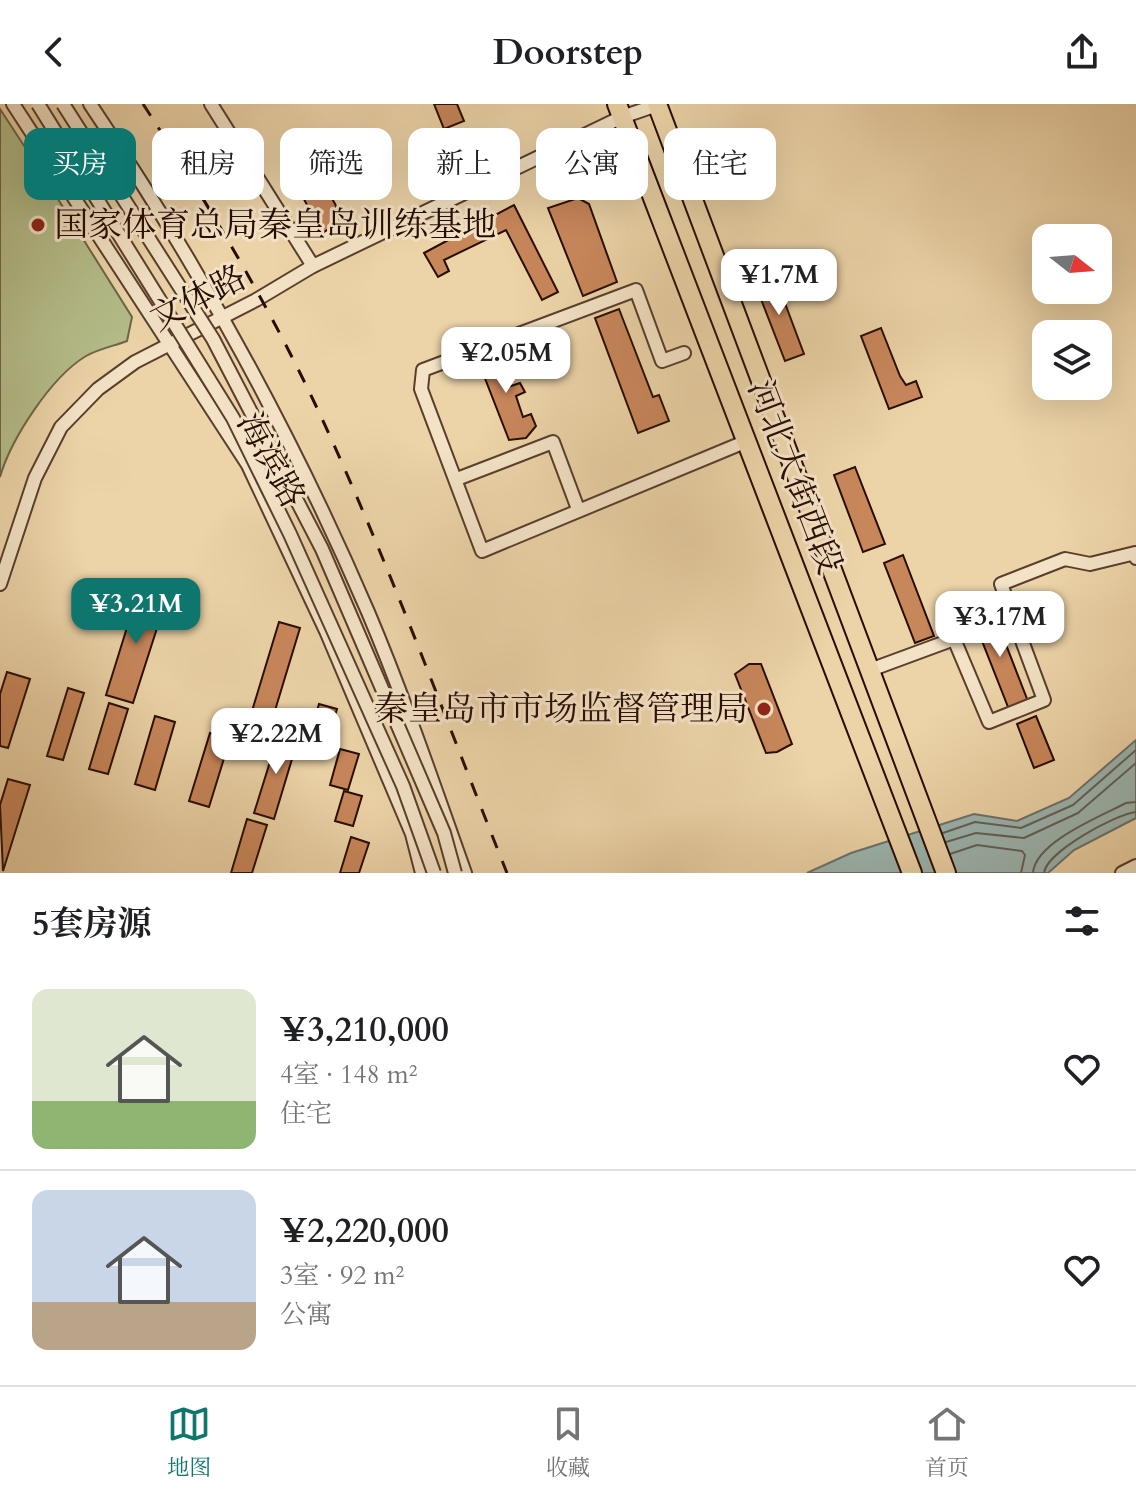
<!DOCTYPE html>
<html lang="zh">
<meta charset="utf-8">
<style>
body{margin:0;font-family:Cardo,"Noto Serif SC",serif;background:#f6f6f6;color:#202124;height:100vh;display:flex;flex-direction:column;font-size:30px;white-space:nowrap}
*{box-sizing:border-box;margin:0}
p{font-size:26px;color:#757577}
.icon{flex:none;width:44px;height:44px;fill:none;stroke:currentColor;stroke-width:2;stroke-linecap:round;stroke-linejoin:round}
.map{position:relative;height:769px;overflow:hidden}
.panel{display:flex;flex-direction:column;background:#fff;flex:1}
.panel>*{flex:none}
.hud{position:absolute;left:24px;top:24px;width:1088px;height:72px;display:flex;gap:16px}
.needle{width:52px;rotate:107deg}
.controls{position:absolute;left:1032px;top:120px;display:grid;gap:16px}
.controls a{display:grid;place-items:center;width:80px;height:80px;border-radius:16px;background:#fff;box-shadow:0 8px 32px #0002;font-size:40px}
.price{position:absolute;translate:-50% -68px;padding:0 18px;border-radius:16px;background:#fff;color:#222;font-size:26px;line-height:52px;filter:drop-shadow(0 2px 4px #0008)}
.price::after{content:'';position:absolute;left:50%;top:48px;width:24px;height:18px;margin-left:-12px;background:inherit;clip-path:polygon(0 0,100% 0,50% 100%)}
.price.on{background:#0f766e;color:#fff}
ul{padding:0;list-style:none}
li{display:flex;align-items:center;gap:24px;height:200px;padding:0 32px}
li+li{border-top:2px solid #e0e0e0}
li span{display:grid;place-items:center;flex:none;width:224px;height:160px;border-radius:16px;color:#555}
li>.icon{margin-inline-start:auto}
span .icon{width:96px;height:96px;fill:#fffc;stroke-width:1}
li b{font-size:34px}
h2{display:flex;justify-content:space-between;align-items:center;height:96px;padding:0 32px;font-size:34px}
.pill{padding:0 28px;border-radius:16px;background:#fff;box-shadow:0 8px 32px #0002;font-size:28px;line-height:72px}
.pill.on{background:#0f766e;color:#fff}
header{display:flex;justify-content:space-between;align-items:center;height:104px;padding:0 32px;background:#fff;font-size:36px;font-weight:800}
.tab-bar{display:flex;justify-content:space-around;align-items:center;height:112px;border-top:2px solid #e0e0e0;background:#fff;font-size:22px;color:#757577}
.tab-bar a{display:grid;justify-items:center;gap:4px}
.tab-bar .on{color:#0f766e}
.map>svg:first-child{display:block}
</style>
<header><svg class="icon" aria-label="back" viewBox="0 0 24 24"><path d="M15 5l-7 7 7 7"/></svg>Doorstep<svg class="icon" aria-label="share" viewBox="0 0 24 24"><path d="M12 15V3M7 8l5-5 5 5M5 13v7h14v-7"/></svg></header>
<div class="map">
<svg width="1136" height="769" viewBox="0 0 1136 769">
<rect width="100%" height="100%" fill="#ecd3a8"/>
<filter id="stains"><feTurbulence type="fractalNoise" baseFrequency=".0025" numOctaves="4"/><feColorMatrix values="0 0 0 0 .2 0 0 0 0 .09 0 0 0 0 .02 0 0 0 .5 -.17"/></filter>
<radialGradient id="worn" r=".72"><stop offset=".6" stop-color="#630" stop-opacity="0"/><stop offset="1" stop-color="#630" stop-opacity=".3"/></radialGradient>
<path fill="#b4bd8a" stroke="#6e6546" stroke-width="2" d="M0,5L34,57L44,60L41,68L132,213L127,237C114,242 98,245 86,252C51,273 11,335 0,373Z"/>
<path fill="#9cb6b1" stroke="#6e726b" stroke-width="2" d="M1136,636V714L1074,746L1048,769H807L851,749L974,710L1017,717L1069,694Z"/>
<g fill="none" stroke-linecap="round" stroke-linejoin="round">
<g stroke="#62625a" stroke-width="2">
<path d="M943,729L975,718L1021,724L1073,701L1136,646"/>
<path d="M946,738L976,729L1024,734L1078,709L1136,659"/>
<path d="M950,750L977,741L1022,747L1025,751L1021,769"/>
<path d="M1033,769C1035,738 1101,712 1126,699L1136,698"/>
<path d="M1044,769C1046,748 1116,710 1136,708"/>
</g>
</g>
<g fill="#c8865b" stroke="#280d02" stroke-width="2">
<path d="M434,0H457L464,17L444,25Z"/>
<path d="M314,60L344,117L322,129L291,71Z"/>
<path d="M578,94L589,100L617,178L583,192L548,104Z"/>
<path d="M514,101L558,188L542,196L506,126L444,156L449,167L438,173L424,149Z"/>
<path d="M774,170L804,250L785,257L754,177Z"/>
<path d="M619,205L653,293L659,291L669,317L638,329L595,214Z"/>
<path d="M881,224L900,272L906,281L916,277L922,293L889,305L861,232Z"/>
<path d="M495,244L504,248L509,260L503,262L511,282L520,279L525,288L516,292L523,313L531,310L536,322L526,334L509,336L477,254Z"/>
<path d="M855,363L885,440L863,448L834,371Z"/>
<path d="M903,451L934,532L915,539L884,459Z"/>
<path d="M139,485L167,493L133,599L106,591Z"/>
<path d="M991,502L1029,600L1010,608L971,509Z"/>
<path d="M279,518L300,524L273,613L252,607Z"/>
<path d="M749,560H761L792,640L777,648L766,649L735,570Z"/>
<path d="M7,568L30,575L8,644L0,642V590Z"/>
<path d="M68,584L84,589L63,656L47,652Z"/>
<path d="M109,599L128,605L108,670L89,665Z"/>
<path d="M319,600L337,605L327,638L309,632Z"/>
<path d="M155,612L175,618L155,686L135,680Z"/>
<path d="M1036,612L1054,656L1034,664L1017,620Z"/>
<path d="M210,629L230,635L209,703L189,697Z"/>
<path d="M279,629L298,635L274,715L254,709Z"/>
<path d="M340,645L359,650L348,686L330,681Z"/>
<path d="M8,675L30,681L3,767L0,701Z"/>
<path d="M344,687L362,692L353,722L335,717Z"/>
<path d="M247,715L267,721L252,769H231Z"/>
<path d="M351,733L369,739L359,769H340Z"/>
</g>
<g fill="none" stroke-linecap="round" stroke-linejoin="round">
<defs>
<g id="minor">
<path d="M13,0L248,361L326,527L412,730L422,769"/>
<path d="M90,0C198,160 292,331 368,508C404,593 434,682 465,769"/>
<path d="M211,0L313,162"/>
<path d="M684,249L662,257L636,186L423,266L421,285L482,447L747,337"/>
<path d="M457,375L553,338L578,405"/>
<path d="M0,480L35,374L61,323L98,285L135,258L256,196L313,162L622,13L657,1"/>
<path d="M870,566L954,535L989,618L1044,596L1001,480L1065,455L1090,460L1135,449L1136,454"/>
<path d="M1122,769L1136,762"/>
</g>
<g id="highway">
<path d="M617,0L912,769"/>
<path d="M657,0L946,769"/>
</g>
</defs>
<use href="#minor" stroke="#593e2c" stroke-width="16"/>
<use href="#highway" stroke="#280d02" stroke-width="22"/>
<use href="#minor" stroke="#f3e2c6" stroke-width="12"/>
<use href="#highway" stroke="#ecd3a8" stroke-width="18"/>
<path stroke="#280d02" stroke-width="3" stroke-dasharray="14 14" stroke-linecap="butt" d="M143,0C207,98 267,198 317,304C388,456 445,614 507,769"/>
<defs>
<g id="minor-bridge">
<path d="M38,0L233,314L290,430L403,682L434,769"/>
<path d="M63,0L213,235L322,445L444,729L455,769"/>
</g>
</defs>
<use href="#minor-bridge" stroke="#593e2c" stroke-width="16" stroke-linecap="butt"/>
<use href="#minor-bridge" stroke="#f3e2c6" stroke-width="12"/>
</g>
<g fill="#8f2418" stroke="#f3e2c6" stroke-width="3">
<circle cx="38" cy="121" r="8"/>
<circle cx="764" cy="605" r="8"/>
</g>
<g text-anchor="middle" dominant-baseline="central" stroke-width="6" stroke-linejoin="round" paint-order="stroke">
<g font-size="34" fill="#280d02" stroke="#f3e2c6" text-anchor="start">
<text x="54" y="121">国家体育总局秦皇岛训练基地</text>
<text x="748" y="605" text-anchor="end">秦皇岛市市场监督管理局</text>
</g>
<g font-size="34" fill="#280d02" stroke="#f3e2c6">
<text transform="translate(198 194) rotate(-27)">文体路</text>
<text transform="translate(271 356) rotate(61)">海滨路</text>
<text transform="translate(795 373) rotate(69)">河北大街西段</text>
</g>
</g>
<rect width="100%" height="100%" filter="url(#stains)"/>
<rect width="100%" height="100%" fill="url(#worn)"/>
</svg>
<div class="controls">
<a><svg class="needle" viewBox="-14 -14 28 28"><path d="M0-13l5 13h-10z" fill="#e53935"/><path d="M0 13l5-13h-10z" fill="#757577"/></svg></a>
<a><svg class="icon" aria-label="layers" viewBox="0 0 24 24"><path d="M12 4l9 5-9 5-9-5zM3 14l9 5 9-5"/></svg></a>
</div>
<b class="price" style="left:779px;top:213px">¥1.7M</b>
<b class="price" style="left:506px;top:291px">¥2.05M</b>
<b class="price on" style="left:136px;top:542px">¥3.21M</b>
<b class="price" style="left:1000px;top:555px">¥3.17M</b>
<b class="price" style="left:276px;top:672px">¥2.22M</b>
<div class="hud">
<a class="pill on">买房</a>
<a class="pill">租房</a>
<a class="pill">筛选</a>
<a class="pill">新上</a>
<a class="pill">公寓</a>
<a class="pill">住宅</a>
</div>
</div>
<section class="panel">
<h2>5套房源<svg class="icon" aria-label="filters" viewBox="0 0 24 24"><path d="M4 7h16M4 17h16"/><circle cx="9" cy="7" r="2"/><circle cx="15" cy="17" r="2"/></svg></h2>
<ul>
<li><span style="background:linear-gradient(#dfe7d0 70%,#8fb573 0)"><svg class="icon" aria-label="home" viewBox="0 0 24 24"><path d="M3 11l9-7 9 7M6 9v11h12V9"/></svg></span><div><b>¥3,210,000</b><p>4室 · 148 m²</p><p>住宅</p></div><svg class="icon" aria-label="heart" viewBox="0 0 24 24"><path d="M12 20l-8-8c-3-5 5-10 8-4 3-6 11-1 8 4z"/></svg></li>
<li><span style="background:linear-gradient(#c9d6e8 70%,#b9a48a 0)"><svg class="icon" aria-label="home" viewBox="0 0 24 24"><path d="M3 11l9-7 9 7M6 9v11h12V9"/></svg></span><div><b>¥2,220,000</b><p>3室 · 92 m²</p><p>公寓</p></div><svg class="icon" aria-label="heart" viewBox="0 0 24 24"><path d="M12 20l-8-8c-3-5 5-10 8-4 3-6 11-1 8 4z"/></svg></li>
</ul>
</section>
<nav class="tab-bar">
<a class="on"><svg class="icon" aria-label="map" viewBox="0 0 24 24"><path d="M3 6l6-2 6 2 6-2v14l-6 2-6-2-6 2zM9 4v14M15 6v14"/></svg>地图</a>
<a><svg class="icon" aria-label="saved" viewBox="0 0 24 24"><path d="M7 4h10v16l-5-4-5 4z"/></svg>收藏</a>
<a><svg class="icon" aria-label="home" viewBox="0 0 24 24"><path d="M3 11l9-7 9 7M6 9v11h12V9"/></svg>首页</a>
</nav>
